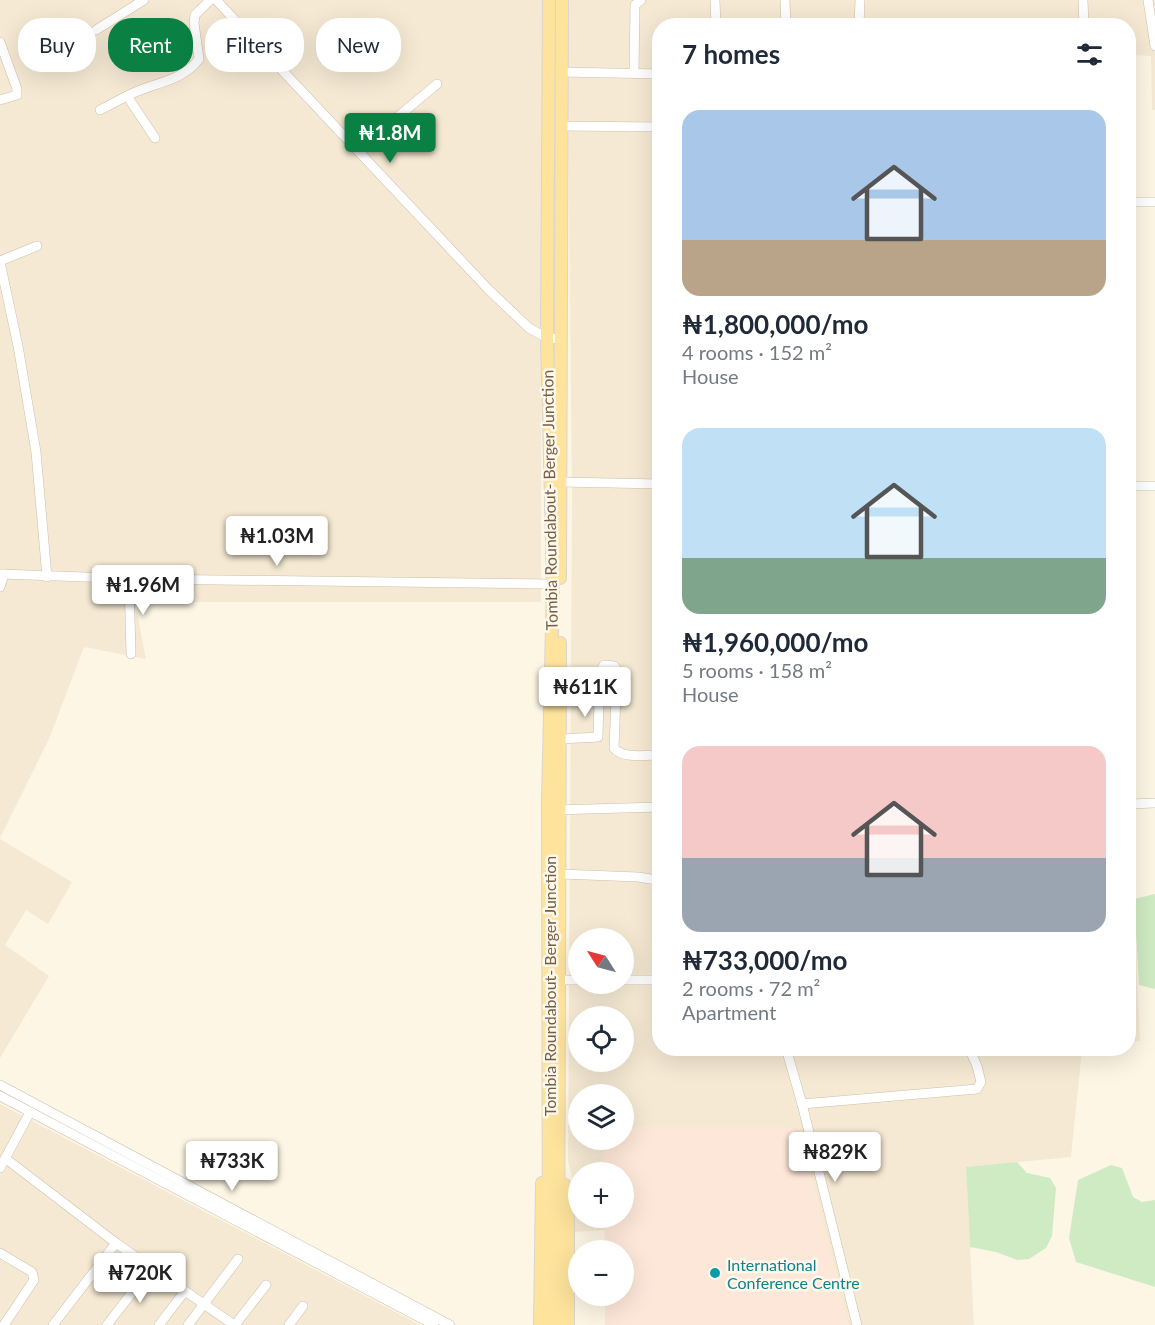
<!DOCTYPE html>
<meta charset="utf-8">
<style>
body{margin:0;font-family:Lato,sans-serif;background:#f2f2f3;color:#1f2937;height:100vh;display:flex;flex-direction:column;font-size:22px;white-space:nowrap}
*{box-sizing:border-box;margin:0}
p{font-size:20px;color:#747a83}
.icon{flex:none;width:33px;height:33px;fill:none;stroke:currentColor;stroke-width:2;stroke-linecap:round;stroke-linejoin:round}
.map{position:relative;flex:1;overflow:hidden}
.drawer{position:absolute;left:652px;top:18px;width:484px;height:1038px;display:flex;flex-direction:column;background:#fff;border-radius:24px;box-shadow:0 6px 24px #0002}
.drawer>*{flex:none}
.banner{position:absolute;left:18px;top:18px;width:544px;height:54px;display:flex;gap:12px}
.needle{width:39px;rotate:306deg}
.fabs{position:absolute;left:568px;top:928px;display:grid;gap:12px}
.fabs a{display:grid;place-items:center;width:66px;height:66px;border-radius:50%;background:#fff;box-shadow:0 6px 24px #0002;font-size:30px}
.price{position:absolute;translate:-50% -51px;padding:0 14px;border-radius:6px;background:#fff;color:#222;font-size:20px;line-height:39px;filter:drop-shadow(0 2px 3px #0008)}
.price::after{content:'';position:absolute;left:50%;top:36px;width:18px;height:14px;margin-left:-9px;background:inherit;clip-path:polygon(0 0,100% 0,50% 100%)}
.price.active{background:#0b8043;color:#fff}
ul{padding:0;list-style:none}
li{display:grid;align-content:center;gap:12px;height:318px;padding:0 30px}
li span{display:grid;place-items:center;height:186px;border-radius:18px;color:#555}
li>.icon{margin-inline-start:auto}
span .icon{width:108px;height:108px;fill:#fffc;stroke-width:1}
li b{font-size:26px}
h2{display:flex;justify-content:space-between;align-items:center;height:72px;padding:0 30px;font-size:26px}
.chip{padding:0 21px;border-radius:24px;background:#fff;box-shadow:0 6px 24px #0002;font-size:21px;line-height:54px}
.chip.active{background:#0b8043;color:#fff}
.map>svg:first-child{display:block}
</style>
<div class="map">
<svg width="1155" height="1325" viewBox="0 0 1155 1325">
<rect width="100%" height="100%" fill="#fdf6e5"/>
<g fill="#f5e9d3" fill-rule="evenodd">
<path d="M0,0H542L541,602H135L146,659L84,647L49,739L0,838Z"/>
<path d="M567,0H1155V110H1152L1151,56L1130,55V26H660V1048L1082,1049L1071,1157L966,1167L974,1325H848L799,1127H624V1095H579V1140H604V1173H579V1218H604L605,1230L575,1232L573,1181L568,1161L572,499ZM579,939H624V984H579ZM579,1017H624V1062H579Z"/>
<path d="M0,839L72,882L48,924L26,910L5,945L49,976L0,1058Z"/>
<path d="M1130,899H1134L1140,1041L1130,1042Z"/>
<path d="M0,1104L350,1288L420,1325H0Z"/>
</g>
<path fill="#fde7d8" d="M624,1127H799L848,1325H605V1296H624V1251H605L604,1218H624V1173H604V1140H624Z"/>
<g fill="#cfebc3">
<path d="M1155,894V989L1139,985L1134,899Z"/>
<path d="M1017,1162L1027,1173L1050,1178L1056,1188L1052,1236L1046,1248L1029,1259L1017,1260L996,1252L970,1247L966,1167Z"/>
<path d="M1111,1165L1122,1168L1133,1197L1142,1202L1155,1200V1287L1076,1262L1069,1238L1078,1180Z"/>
</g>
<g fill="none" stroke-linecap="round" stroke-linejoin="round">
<defs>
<g id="minor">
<path d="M216,0L488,289L529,328L547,338L561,339"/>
<path d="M715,0L716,26"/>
<path d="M785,0L786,26"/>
<path d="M1083,0L1084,26"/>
<path d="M1148,0L1155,46"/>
<path d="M859,26L860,0"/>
<path d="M96,30L144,0"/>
<path d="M0,42L17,89V95L0,100"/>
<path d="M562,72L660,74"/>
<path d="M634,73L635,5L641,0"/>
<path d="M100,110L127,96"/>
<path d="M561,126L660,127"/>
<path d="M155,138L127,96C151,83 182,82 199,59L194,23L195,15L210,0"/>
<path d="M358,150L437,84"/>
<path d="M1130,202H1155"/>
<path d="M0,261L37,246"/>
<path d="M0,262L18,346L36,452L47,577"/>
<path d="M561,482L660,484"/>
<path d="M1130,486H1155"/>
<path d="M0,574L142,579L553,584"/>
<path d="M129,579L131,654"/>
<path d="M0,587L4,574"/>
<path d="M559,699L599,700L598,737L560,739"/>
<path d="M599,700V674L604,665L614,666L617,670L614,748C622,759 647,755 660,755"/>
<path d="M1130,804L1155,803"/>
<path d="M553,810L660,807"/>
<path d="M560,874L638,877L657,880"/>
<path d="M559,980H579"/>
<path d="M624,980H660"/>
<path d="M786,1048L802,1104L857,1325"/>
<path d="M0,1085L450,1325"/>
<path d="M0,1096L434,1325"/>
<path d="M802,1104L977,1089L981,1082L977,1066L969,1048"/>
<path d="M5,1158L116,1243L234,1325"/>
<path d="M0,1168L30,1112"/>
<path d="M0,1253L32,1272L34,1280L4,1325"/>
<path d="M53,1325L116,1243"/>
<path d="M107,1325L151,1268"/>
<path d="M159,1325L185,1291"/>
<path d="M188,1325L238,1259"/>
<path d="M235,1325L266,1285"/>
<path d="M289,1325L303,1306"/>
</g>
<g id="major">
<path d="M549,0L547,338L553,584L548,801L549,1325"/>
<path d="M560,578L562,0"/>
<path d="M565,1185L568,1220V1325"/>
<path d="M540,1325L542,1183"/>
<path d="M558,1325L560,643"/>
</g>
</defs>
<use href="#minor" stroke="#cfbeab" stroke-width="10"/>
<use href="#major" stroke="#dbd5d0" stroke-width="14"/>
<use href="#minor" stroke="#fff" stroke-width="9"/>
<use href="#major" stroke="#fde39c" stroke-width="12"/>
</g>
<circle fill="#0f9aa8" stroke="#fff9eb" stroke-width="2" cx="715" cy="1273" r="6"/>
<g text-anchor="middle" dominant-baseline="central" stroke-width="5" stroke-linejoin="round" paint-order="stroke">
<g font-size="16" fill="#765e49" stroke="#fff9eb">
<text transform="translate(549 500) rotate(-91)">Tombia Roundabout- Berger Junction</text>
<text transform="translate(549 986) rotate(-90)">Tombia Roundabout- Berger Junction</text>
</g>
<g font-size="16" fill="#0d838f" stroke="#fff9eb" text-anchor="start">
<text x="727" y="1264">International<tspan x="727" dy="18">Conference Centre</tspan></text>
</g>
</g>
</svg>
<div class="fabs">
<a><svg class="needle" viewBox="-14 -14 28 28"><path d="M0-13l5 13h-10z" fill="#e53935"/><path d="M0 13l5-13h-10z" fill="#747a83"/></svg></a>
<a><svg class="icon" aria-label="locate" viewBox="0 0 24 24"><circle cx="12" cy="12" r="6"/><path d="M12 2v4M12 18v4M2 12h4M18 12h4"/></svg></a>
<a><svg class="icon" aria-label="layers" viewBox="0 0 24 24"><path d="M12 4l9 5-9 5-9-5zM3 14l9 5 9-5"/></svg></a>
<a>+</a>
<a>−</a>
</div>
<b class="price active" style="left:390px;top:164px">₦1.8M</b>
<b class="price" style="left:277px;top:567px">₦1.03M</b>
<b class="price" style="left:143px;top:616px">₦1.96M</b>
<b class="price" style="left:585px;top:718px">₦611K</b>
<b class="price" style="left:835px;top:1183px">₦829K</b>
<b class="price" style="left:232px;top:1192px">₦733K</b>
<b class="price" style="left:140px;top:1304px">₦720K</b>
<div class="banner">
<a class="chip">Buy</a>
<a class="chip active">Rent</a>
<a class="chip">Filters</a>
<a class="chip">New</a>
</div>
<section class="drawer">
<h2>7 homes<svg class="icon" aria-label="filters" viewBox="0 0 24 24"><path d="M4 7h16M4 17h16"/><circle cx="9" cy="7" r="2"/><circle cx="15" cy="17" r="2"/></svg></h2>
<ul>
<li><span style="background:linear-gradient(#a9c7e8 70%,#b9a48a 0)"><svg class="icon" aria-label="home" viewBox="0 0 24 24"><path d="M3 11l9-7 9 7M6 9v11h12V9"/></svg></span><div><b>₦1,800,000/mo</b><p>4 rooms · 152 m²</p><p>House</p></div></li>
<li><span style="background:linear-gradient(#bfe0f5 70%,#7fa58c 0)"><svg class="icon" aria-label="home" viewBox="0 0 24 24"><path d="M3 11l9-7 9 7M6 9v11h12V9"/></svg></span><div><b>₦1,960,000/mo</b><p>5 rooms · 158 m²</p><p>House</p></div></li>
<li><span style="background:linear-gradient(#f6c9c9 60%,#9aa5b1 0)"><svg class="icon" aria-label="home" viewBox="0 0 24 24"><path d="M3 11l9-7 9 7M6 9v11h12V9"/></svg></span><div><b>₦733,000/mo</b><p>2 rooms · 72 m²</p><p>Apartment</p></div></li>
</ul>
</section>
</div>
